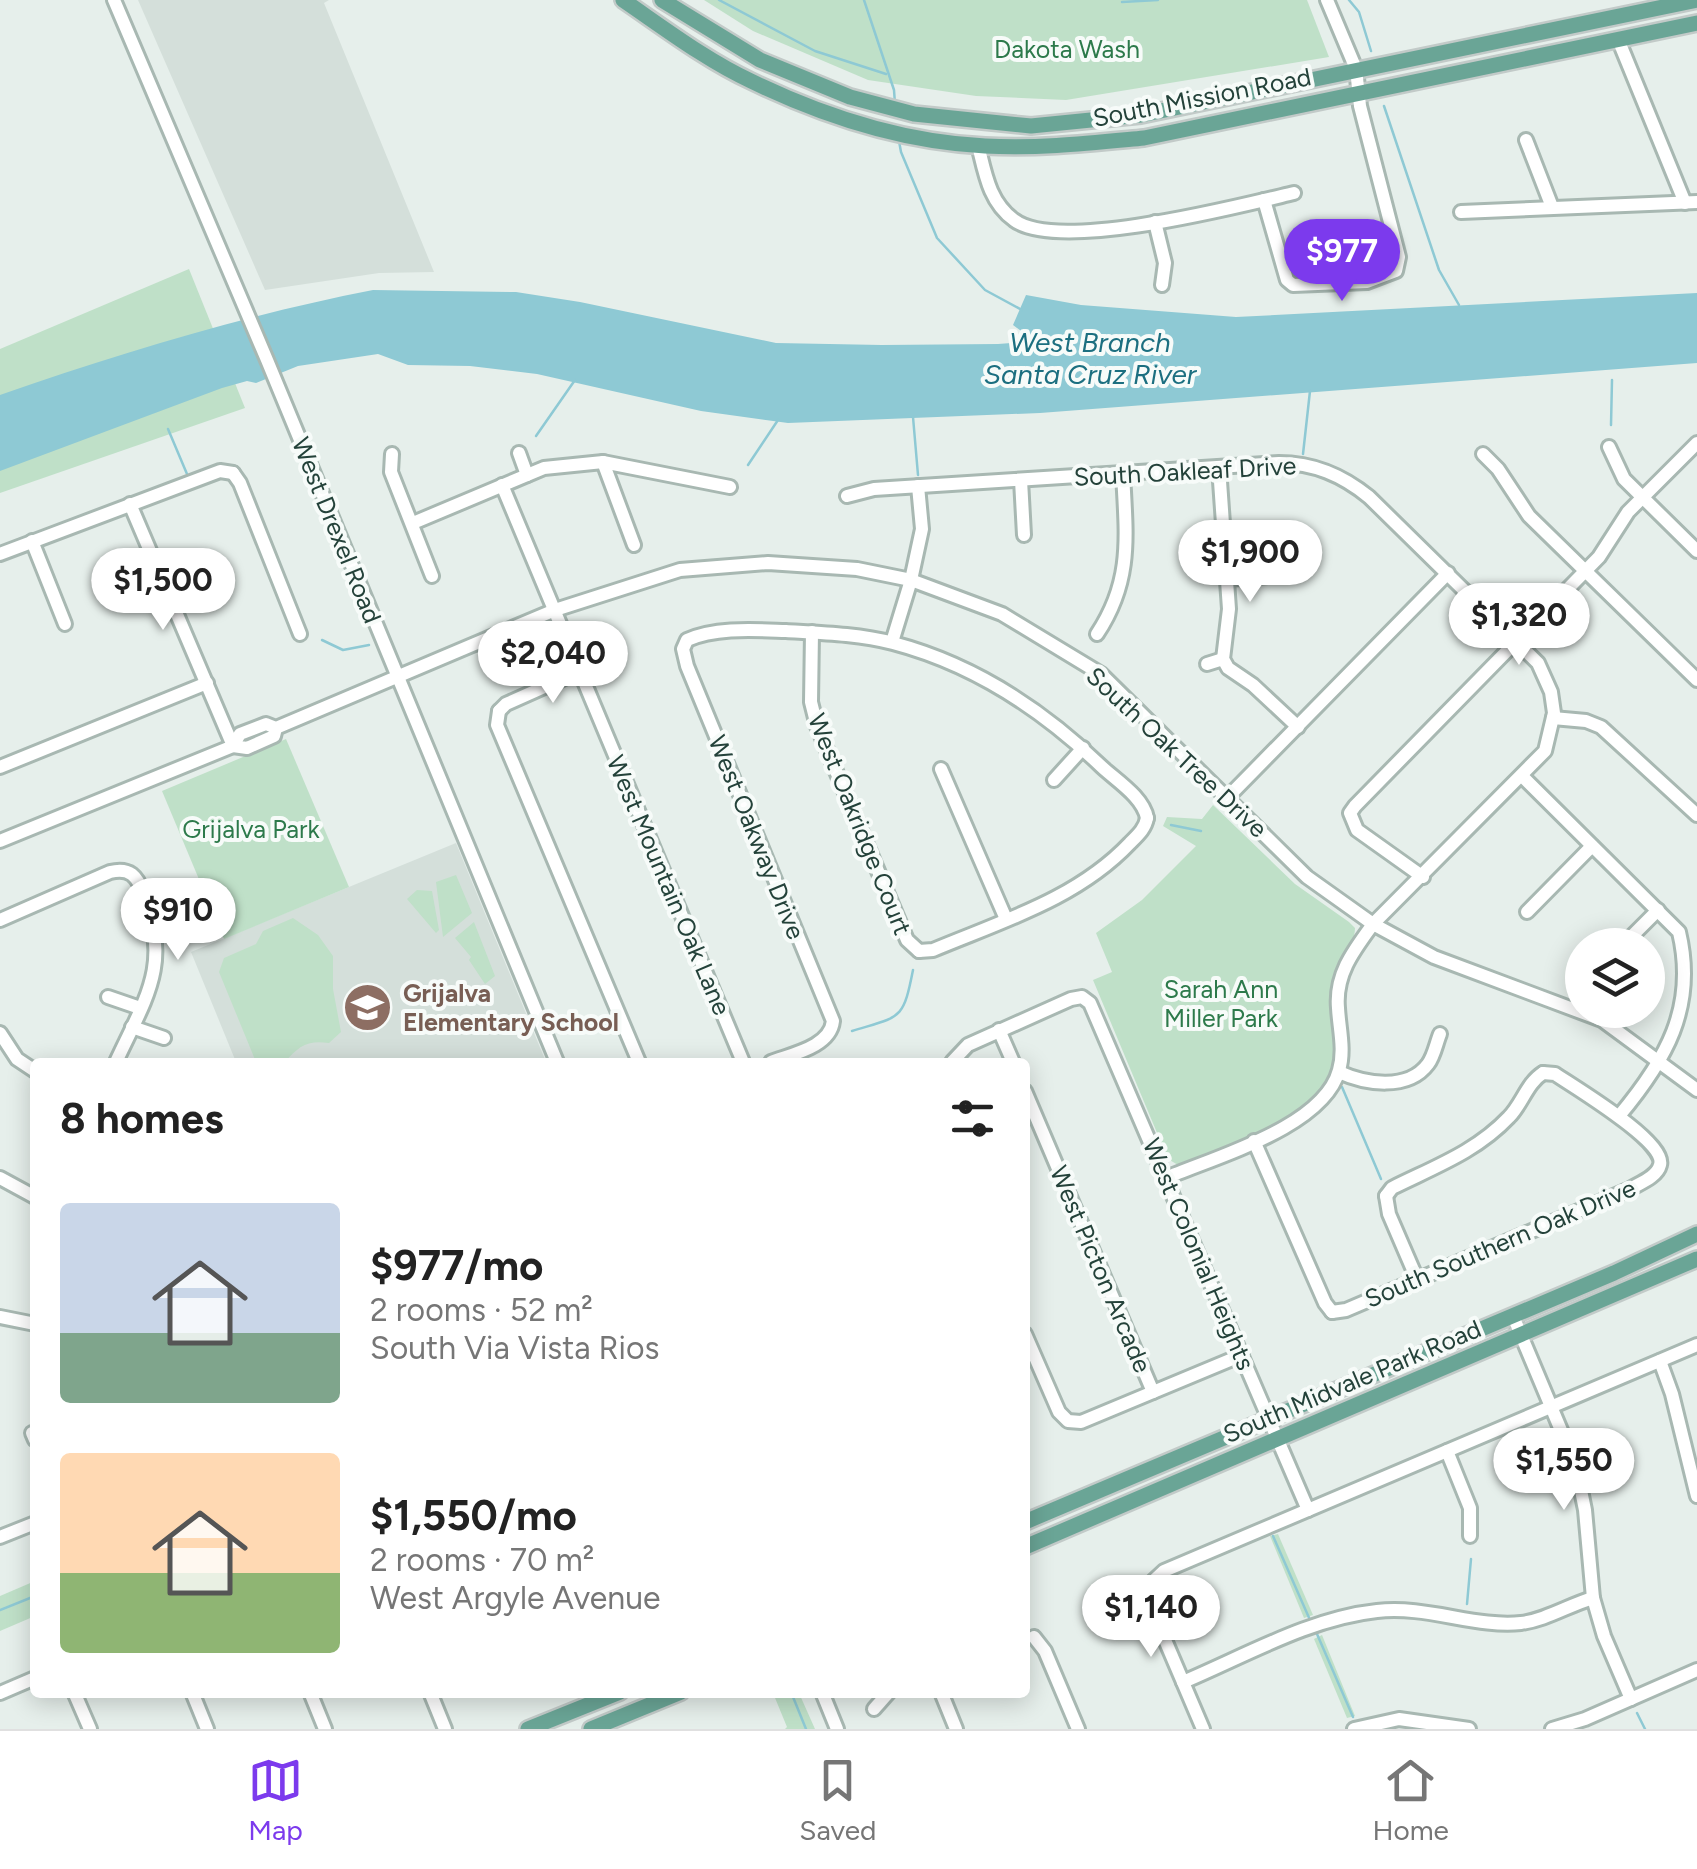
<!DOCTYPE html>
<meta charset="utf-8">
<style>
body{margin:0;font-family:Figtree,sans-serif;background:#f2f2f2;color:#222;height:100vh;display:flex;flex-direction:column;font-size:38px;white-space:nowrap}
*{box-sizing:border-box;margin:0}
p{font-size:32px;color:#767676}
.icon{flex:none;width:55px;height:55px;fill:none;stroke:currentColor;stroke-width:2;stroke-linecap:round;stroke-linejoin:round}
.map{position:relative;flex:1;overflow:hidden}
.sheet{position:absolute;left:30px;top:1058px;width:1000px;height:640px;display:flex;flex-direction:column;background:#fff;border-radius:10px;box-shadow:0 5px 25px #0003}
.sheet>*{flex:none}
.buttons{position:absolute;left:1565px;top:928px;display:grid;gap:20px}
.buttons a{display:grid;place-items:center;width:100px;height:100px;border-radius:50%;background:#fff;box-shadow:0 5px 25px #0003;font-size:50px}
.price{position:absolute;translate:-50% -85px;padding:0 22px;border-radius:35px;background:#fff;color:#222;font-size:32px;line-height:65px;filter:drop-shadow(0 2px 5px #0008)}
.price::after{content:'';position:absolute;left:50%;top:60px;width:30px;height:22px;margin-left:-15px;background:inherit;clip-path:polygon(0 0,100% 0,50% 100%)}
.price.selected{background:#7c3aed;color:#fff}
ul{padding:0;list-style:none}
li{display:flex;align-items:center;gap:30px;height:250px;padding:0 30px}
li span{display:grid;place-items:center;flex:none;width:280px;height:200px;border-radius:10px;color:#555}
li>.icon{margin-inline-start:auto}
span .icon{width:120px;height:120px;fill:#fffc;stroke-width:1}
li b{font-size:42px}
h2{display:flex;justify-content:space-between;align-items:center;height:120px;padding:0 30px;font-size:42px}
.dock{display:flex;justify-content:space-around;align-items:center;height:140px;border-top:2px solid #e0e0e0;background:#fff;font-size:28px;color:#767676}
.dock a{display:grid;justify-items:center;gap:5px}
.dock .selected{color:#7c3aed}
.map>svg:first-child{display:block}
</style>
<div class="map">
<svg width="1697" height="1729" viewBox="0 0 1697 1729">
<rect width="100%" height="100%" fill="#e6efeb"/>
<g fill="#d4dfda">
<path d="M138,0H329L324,3L434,272L379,273L265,290Z"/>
<path d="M456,843L546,1062H236L191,952Z"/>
</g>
<g fill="#bfe0c8">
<path d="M704,0H1307L1329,57L1066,100L976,96L868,80L753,31Z"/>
<path d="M189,269L245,408L0,493V349Z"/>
<path d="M286,739L349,887L224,939L162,791Z"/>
<path d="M1213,805L1295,884L1349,922L1355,928C1355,949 1332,969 1330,992C1329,1015 1336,1038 1333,1062C1323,1120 1226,1145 1178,1165L1168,1159L1093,980L1112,972L1096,933L1142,900L1196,846L1163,826L1167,817L1202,819Z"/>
<path d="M456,875L472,913L443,937L436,882Z"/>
<path d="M417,890L432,891L439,930L436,933L407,899Z"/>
<path d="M293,918L318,935L333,956V989L341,1032L329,1043C307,1040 299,1046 285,1062H256L219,972L224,958L256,944L263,931Z"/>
<path d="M474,922L495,976L485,984L469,960L471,957L455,938Z"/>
<path d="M1278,1534L1313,1615L1304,1618L1270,1536Z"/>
<path d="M35,1581V1616L0,1631V1596Z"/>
<path d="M1322,1635L1355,1716L1347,1718L1314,1639Z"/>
<path d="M773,1693H799L815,1729H785L787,1727Z"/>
</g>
<path fill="#8ec9d4" d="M373,290L516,292L580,302L776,343L882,345L998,344L1035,341L1013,325L1026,295L1081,305L1236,317L1697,293V363L1040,413L788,423L701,411L537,374L470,366L408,365L378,354L298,366L256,383L247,381L222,388L0,471V395C123,352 245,315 373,290Z"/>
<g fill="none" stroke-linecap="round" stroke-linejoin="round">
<g stroke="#8ec9d4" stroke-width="2.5">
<path d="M719,0L815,51L886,74"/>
<path d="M864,0L894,90L895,104"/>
<path d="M1349,0L1359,12L1371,51"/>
<path d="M1122,2L1158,0"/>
<path d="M1384,106L1439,270L1459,305"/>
<path d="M899,141L901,152L937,238L985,290L1022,310"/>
<path d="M913,417L918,475"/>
<path d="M1611,425L1612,380"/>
<path d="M168,429L187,474"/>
<path d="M536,436L575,380"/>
<path d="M1303,454L1310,391"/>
<path d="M748,465L778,420"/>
<path d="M322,640L343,650L369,645"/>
<path d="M1171,825L1201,831"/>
<path d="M852,1031C901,1016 903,1021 913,970"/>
<path d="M1342,1087L1381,1179"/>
<path d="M1273,1536L1310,1620"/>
<path d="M1467,1604L1471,1559"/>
<path d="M0,1610L35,1596"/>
<path d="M1317,1634L1353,1717"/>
<path d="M791,1692L806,1729"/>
<path d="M1637,1713L1645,1729"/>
</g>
<defs>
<g id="minor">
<path d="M114,0L267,360L557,1062"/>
<path d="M1618,39L1685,203"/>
<path d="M1526,140L1552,207"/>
<path d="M978,145C985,173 989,202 1014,220C1057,253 1239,206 1294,193"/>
<path d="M1264,200L1287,280L1293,285L1367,282L1396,271L1399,257L1360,106L1356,69L1327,0"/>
<path d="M1461,212L1697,202"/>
<path d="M1155,222L1165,263L1162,285"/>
<path d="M1609,447L1624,479L1697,551"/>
<path d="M519,453L527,475"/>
<path d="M392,454L391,472L432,576"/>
<path d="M1483,454L1498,469L1529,516L1697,680"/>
<path d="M603,462L634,545"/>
<path d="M1219,467L1229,609L1223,659L1228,668L1253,685L1298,727"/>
<path d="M233,473L240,483L300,634"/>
<path d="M1021,480L1024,535"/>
<path d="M502,485L743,1062"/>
<path d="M847,496L874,489L1279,463C1314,463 1342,475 1369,497L1538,663L1551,692L1554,713L1545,751L1373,924C1354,950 1335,974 1338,1008C1339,1028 1345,1050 1339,1070C1324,1127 1215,1157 1166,1178"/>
<path d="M413,523L544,468L603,462L730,487"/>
<path d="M32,541L65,624"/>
<path d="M0,554L220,471L233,473"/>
<path d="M1227,579L1294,574"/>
<path d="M812,632L811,702L817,726L907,940L919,951"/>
<path d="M1097,634C1133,580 1126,535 1123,473"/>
<path d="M892,642L911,580L922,529L918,486"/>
<path d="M1207,664L1223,659"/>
<path d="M499,711L497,725L639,1062"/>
<path d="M499,711L506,704L580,671"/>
<path d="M1553,718L1586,721L1601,727L1697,815"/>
<path d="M276,728L266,724L240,734L233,746L247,748L274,736L276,728L555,610L680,570L768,563L857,569L911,580L1002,614L1101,674L1307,877L1373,924L1434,957L1602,1020L1697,1090"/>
<path d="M0,767L207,683"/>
<path d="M941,769L1006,919"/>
<path d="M1522,776L1679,932C1697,1008 1665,1061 1619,1116"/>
<path d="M1054,780L1083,748"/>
<path d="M1227,798L1448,573"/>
<path d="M0,841L233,746L130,504"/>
<path d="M1423,877L1357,830L1350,813L1355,806L1599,557L1628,512L1697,443"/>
<path d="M1527,912L1592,846"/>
<path d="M0,920L110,872C130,867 137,876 144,894C171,966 146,997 116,1062"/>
<path d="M1623,945L1658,910"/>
<path d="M919,951L933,950C1002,921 1077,899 1130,843C1138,835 1145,829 1147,818"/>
<path d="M108,997L140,1008"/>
<path d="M132,1027L164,1038"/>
<path d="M999,1030L1013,1062"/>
<path d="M0,1033L17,1059L35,1071"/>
<path d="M771,1062C792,1054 830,1047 833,1021L687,666L683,649L687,640C716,627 755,630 786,631C821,633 859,634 893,643C973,664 1043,710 1102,767C1117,781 1143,797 1147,818"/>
<path d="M952,1062L968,1045L1071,999L1082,997L1090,1003L1308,1510"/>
<path d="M1339,1072C1365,1084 1408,1091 1428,1064C1434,1056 1436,1044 1440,1034"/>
<path d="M1025,1091L1153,1392"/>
<path d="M1254,1141L1325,1303L1332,1312"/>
<path d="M0,1178L35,1197"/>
<path d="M1386,1196L1392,1188C1434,1167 1476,1152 1509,1117C1522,1104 1527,1083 1543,1073"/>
<path d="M1386,1196L1389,1214L1417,1279"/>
<path d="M1332,1312L1346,1310L1630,1189C1640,1183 1657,1177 1660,1165C1667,1142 1574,1087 1555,1074L1543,1073"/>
<path d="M1513,1316L1576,1466L1585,1510L1593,1598L1604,1636L1631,1699"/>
<path d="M0,1317L35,1324"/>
<path d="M1025,1334L1059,1412L1068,1421L1081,1422L1242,1355"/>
<path d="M1660,1361L1672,1394L1697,1496"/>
<path d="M32,1433L35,1440"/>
<path d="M1447,1451L1470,1508V1536"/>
<path d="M0,1537L35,1523"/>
<path d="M1149,1585L1164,1571L1697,1345"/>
<path d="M1149,1585L1151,1607L1203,1729"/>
<path d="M1034,1637L1045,1651L1078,1729"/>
<path d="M1183,1682C1245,1656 1310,1618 1377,1611C1426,1605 1476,1628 1521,1623C1546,1620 1569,1605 1593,1598"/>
<path d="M74,1692L90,1729"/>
<path d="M192,1692L207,1729"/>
<path d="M310,1692L325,1729"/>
<path d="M430,1692L445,1729"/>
<path d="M822,1692L837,1729"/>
<path d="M941,1692L956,1729"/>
<path d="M0,1693L35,1678"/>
<path d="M874,1709L889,1692"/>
<path d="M1354,1729L1399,1719L1469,1729"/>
<path d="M1552,1729L1585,1719L1697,1670"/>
</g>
<g id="major">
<path d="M623,0C664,28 706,60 751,81C823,116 905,142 985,146C1038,149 1091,143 1144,138L1697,23"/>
<path d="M662,0L760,60L850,97L914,114L1031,126L1141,115L1697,0"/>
<path d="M1025,1522L1614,1273L1697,1234"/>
<path d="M1025,1547L1697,1259"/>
<path d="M528,1729L620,1692"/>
<path d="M591,1729L681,1692"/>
</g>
</defs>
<use href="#minor" stroke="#a8b8b2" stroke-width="18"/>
<use href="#major" stroke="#c2cac8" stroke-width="20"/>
<use href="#minor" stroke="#fff" stroke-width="12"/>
<use href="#major" stroke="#6aa596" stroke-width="15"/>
</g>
<defs>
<symbol id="school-disc" viewBox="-11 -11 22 22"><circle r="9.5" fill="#8d6e63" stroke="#f7fbf9"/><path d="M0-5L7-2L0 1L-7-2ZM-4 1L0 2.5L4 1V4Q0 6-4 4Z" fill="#fff"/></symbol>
</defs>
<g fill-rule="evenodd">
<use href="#school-disc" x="340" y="980" width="55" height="55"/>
</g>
<g text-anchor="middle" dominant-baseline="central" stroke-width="8" stroke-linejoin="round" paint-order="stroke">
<g font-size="25" fill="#2d7a4b" stroke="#f7fbf9">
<text x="1067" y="49">Dakota Wash</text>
<text x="251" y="829">Grijalva Park</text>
<text x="1221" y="989">Sarah Ann<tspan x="1221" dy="29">Miller Park</tspan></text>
</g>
<g font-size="25" fill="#24423a" stroke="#f7fbf9">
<text transform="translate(1202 97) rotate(-11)">South Mission Road</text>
<text transform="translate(1185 471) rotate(-3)">South Oakleaf Drive</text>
<text transform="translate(337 530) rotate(68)">West Drexel Road</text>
<text transform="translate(1177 752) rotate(43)">South Oak Tree Drive</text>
<text transform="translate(860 824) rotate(68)">West Oakridge Court</text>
<text transform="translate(757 837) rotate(68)">West Oakway Drive</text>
<text transform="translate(669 885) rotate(67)">West Mountain Oak Lane</text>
<text transform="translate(1500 1243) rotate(-23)">South Southern Oak Drive</text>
<text transform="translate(1199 1254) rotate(67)">West Colonial Heights</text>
<text transform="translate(1101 1269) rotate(67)">West Picton Arcade</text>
<text transform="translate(1352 1381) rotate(-23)">South Midvale Park Road</text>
</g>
<g font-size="25" font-weight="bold" fill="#785e54" stroke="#f7fbf9" text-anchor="start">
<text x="403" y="993">Grijalva<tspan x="403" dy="29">Elementary School</tspan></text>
</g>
<g font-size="28" font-style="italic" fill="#1c6f80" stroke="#f7fbf9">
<text x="1090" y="342">West Branch<tspan x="1090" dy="32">Santa Cruz River</tspan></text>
</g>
</g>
</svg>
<div class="buttons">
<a><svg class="icon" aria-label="layers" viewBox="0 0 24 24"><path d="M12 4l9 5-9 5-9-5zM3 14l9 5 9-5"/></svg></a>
</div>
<b class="price selected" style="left:1342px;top:304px">$977</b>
<b class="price" style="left:1250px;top:605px">$1,900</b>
<b class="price" style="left:163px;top:633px">$1,500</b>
<b class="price" style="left:1519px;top:668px">$1,320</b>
<b class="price" style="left:553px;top:706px">$2,040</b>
<b class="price" style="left:178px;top:963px">$910</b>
<b class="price" style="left:1564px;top:1513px">$1,550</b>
<b class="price" style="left:1151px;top:1660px">$1,140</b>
<section class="sheet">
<h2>8 homes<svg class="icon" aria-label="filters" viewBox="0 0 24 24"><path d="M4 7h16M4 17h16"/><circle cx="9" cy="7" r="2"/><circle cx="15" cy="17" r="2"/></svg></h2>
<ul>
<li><span style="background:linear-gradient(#c9d6e8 65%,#7fa58c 0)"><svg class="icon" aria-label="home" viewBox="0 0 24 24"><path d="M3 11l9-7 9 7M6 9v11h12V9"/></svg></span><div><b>$977/mo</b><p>2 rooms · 52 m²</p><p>South Via Vista Rios</p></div></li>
<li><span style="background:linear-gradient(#ffd9b3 60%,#8fb573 0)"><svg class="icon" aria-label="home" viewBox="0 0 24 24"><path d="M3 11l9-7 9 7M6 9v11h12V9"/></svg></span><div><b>$1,550/mo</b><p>2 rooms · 70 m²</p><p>West Argyle Avenue</p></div></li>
</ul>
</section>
</div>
<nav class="dock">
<a class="selected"><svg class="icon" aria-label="map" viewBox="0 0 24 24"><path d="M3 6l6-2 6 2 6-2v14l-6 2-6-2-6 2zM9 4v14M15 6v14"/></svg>Map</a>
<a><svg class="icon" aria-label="saved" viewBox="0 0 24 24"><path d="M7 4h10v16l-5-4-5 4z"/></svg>Saved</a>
<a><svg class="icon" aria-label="home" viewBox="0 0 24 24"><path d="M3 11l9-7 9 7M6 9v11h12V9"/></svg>Home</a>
</nav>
